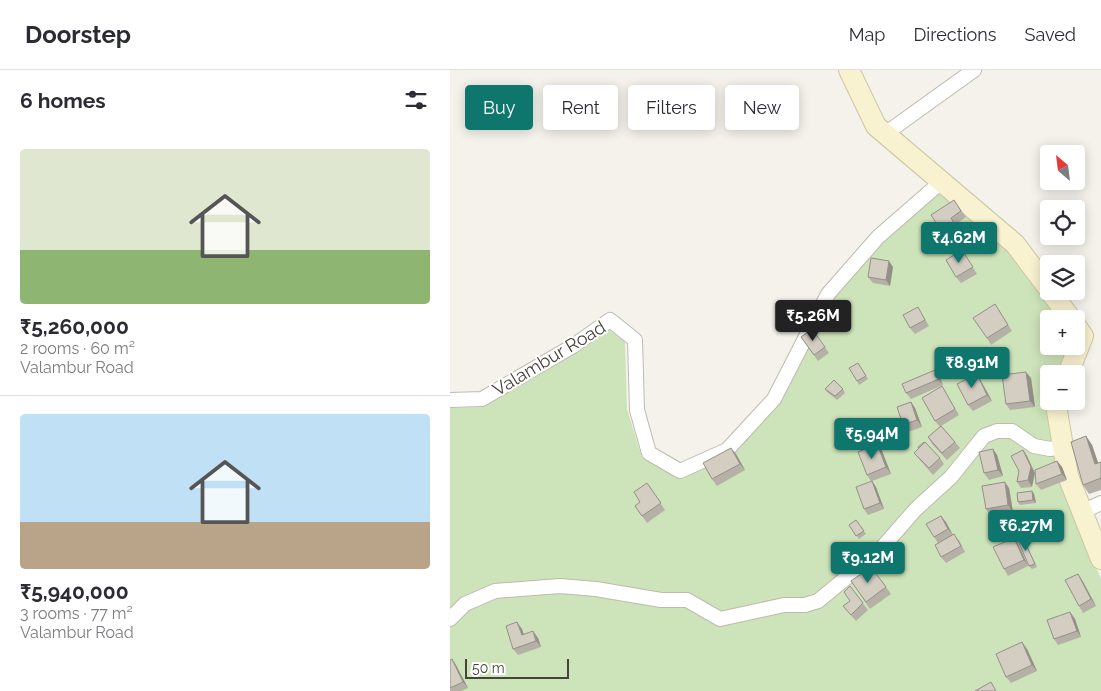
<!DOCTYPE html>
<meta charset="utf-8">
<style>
body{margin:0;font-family:Raleway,sans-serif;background:#f7f7f7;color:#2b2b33;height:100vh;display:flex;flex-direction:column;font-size:19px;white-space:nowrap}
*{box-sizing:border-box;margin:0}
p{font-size:16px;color:#7c7c81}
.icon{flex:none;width:28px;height:28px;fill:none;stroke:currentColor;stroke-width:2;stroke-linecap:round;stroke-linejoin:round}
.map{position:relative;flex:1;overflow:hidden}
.details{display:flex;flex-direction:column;background:#fff;width:450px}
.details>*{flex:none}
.banner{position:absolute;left:15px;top:15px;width:475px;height:45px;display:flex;gap:10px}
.needle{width:32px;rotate:332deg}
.buttons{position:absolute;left:590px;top:75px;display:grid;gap:10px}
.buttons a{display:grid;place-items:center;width:45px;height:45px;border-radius:5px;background:#fff;box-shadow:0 2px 12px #0003;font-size:25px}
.scale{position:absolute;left:15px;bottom:12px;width:104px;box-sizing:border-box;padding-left:5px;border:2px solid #47433a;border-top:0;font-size:14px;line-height:18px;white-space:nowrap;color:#47433a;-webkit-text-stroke:4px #fff;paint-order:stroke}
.price{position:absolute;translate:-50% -42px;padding:0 11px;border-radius:5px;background:#0f766e;color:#fff;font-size:16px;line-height:32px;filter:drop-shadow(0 1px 2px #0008)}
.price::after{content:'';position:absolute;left:50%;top:30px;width:15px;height:11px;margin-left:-8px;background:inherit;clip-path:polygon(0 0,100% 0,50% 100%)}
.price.current{background:#222;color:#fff}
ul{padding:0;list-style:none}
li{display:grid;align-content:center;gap:10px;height:265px;padding:0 20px}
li+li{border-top:1px solid #e1e1e2}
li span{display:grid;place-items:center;height:155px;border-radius:5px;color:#555}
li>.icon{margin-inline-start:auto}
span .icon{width:90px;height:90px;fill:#fffc;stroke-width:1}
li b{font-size:21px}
h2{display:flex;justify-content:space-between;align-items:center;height:60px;padding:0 20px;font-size:21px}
.pill{padding:0 18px;border-radius:5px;background:#fff;box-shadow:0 2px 12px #0003;font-size:18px;line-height:45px}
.pill.current{background:#0f766e;color:#fff}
header{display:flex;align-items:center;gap:30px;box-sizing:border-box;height:70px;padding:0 25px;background:#fff;border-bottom:1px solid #e1e1e2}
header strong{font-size:24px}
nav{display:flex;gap:28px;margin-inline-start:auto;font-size:18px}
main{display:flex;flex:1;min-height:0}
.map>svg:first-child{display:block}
</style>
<header>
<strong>Doorstep</strong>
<nav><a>Map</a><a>Directions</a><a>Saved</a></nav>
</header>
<main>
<section class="details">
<h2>6 homes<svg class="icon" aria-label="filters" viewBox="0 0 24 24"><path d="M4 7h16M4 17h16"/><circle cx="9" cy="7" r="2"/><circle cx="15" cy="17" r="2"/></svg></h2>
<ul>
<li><span style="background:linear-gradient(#dfe7d0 65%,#8fb573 0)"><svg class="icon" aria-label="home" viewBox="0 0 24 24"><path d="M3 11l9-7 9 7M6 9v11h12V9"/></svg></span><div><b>₹5,260,000</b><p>2 rooms · 60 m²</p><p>Valambur Road</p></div></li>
<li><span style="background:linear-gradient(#bfe0f5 70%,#b9a48a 0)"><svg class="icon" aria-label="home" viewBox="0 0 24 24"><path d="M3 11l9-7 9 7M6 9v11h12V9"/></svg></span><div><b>₹5,940,000</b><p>3 rooms · 77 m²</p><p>Valambur Road</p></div></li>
</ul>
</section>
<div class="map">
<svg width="651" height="621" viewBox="0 0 651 621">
<rect width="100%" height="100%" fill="#f4f2eb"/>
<path fill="#cde3b9" d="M490,120L561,178L614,249H599V276H621L610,304H599V331L611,408L651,509V621H0V338L34,337L128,282L158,259L175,272L177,339L192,388L228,407L280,387L383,228L432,171Z"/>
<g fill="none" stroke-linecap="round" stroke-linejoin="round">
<defs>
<g id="street">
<path d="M435,64L524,0"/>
<path d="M0,330L32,329L123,276L160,250L185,270L187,340L199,383L230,401L277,380L324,329L378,224L428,167L491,112"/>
<path d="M632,442L651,433"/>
<path d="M0,549L15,534L45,521L110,516L146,519L211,530H237L270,549L334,535H355L368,531L430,480L466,439L501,407L534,366L547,361H562L584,376L600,379L613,377"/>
</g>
<g id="secondary">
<path d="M399,0L426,56L565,174L599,219"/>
<path d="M600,221L621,249"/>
<path d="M618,304L633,266L626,256"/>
<path d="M607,331L606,335L618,406L651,489"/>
</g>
</defs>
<use href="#street" stroke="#bebaae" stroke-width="16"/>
<use href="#secondary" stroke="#cec6a0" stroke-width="22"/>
<use href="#street" stroke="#fff" stroke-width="14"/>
<use href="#secondary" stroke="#f9f2d0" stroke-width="20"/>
</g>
<g fill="#b6b1a7">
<path d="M504,130L516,147L505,155L513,166L500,174L481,145Z"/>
<path d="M512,180L527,204L511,213L506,207Z"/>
<path d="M443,197L440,216L423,213L418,207Z"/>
<path d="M545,234L562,261L541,275L537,268Z"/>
<path d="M472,244L479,256L465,264L460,258Z"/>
<path d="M362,259L379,283L368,291L351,267Z"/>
<path d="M408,293L418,309L409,315L407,311Z"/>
<path d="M485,300L489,306L493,315L461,329L456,323Z"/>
<path d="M527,304L531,311L542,331L523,341L518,335Z"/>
<path d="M581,308L585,337L560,340L556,334Z"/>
<path d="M492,316L509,345L491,356L505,372L510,378L497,390L482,374L478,367L490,357L485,351Z"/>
<path d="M375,319H393L395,323L387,330L377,322Z"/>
<path d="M461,332L465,338L472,357L458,362L453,355Z"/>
<path d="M415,357L419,363L415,371L402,373L396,369L391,363Z"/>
<path d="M636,366L642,375L648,393L651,392V420L639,424L633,415Z"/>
<path d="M427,374L432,381L441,404L422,411L426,417L434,439L418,445L414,439L421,411L417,405Z"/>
<path d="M543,379L547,385L553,406L539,410L534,403Z"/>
<path d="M573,380L577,386L582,417L571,418L567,412Z"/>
<path d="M464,383L490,388L494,394L483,405L469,389Z"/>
<path d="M286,384L295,400L267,416L262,409Z"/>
<path d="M607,391L612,397L617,410L591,420L586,414Z"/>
<path d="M197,413L215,440L197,453L185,436L190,432Z"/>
<path d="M559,418L563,442L540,446L536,439Z"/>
<path d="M582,421L584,424L586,433L570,435L568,432Z"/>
<path d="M491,446L503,465L509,470L515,482L496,493L491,487L488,473L484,467Z"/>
<path d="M406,450L416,464L409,469L399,455Z"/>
<path d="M573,468L587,497L582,499L579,496Z"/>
<path d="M568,474L578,496L558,506L554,499Z"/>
<path d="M421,497L441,524L420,539L401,511Z"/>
<path d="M632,510L646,536L633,543L629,536Z"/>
<path d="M400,516L418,540L406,551L393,536L400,531Z"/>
<path d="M620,542L625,549L631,567L608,575L604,569Z"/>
<path d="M72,559L74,565L88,568L91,577L68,585L63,579Z"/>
<path d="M577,579L587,601L561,613L556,607Z"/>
<path d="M2,589L6,595L18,618L11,621H0V590Z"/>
</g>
<g fill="#949088">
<path d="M439,191L443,197L440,216L436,210Z"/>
<path d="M485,300L489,306L493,315L489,309Z"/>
<path d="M576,302L581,308L585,337L580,331Z"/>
<path d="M527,304L531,311L542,331L537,325Z"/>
<path d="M461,332L465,338L472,357L467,350Z"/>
<path d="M415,357L419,363L415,371L410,365Z"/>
<path d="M636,366L642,375L651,401L645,394Z"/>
<path d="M427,374L432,381L441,404L436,397Z"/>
<path d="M281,378L286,384L295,400L290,394Z"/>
<path d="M543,379L547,385L553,406L548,400Z"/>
<path d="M573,380L577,386L585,403L582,417L578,410Z"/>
<path d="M607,391L612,397L617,410L612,404Z"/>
<path d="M422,411L426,417L434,439L430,433Z"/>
<path d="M555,412L559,418L563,442L558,435Z"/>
<path d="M582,421L584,424L586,433L583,430Z"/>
<path d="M491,446L496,452L503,465L498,459Z"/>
<path d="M564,468L568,474L578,496L574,490Z"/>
<path d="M628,504L632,510L646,536L641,529Z"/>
<path d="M620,542L625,549L631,567L627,561Z"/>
<path d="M67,552L72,559L76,572L72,565Z"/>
<path d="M83,561L88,568L91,577L86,571Z"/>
<path d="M572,572L577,579L587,601L582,595Z"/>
<path d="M2,589L6,595L18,618L13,612Z"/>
</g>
<g fill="#d4cec2" stroke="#949088">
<path d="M504,130L511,141L501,148L508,160L496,168L481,145Z"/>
<path d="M512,180L523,197L506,207L496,190Z"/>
<path d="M421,188L439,191L436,210L418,207Z"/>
<path d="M545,234L558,255L537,268L523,248Z"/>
<path d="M468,237L475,250L460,258L453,245Z"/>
<path d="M362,259L375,277L364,285L351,267Z"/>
<path d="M408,293L416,306L407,311L399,298Z"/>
<path d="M485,300L489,309L456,323L452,314Z"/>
<path d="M576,302L580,331L556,334L552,305Z"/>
<path d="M527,304L537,325L518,335L507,314Z"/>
<path d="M384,310L393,319L385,326L375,319Z"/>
<path d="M492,316L505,339L485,351L472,328Z"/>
<path d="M461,332L467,350L453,355L447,337Z"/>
<path d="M399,348L415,357L410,365L397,366L391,363Z"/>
<path d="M491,356L505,372L492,383L478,367Z"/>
<path d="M636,366L645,394L651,392V408L633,415L621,372Z"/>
<path d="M474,372L475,373L469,379L468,377Z"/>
<path d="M475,372L490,388L479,398L464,383Z"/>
<path d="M427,374L436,397L417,405L408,382Z"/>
<path d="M281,378L290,394L262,409L253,393Z"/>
<path d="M543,379L548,400L534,403L529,382Z"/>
<path d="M573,380L581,397L578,410L567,412L569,401L561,386Z"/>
<path d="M607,391L612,404L586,414L585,400Z"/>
<path d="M422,411L430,433L414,439L406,417Z"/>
<path d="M555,412L558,435L536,439L532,416Z"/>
<path d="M197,413L211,433L192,446L185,436L190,432L184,422Z"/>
<path d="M582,421L583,430L568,432L567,423Z"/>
<path d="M491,446L498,459L484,467L476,454Z"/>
<path d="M406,450L414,461L406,466L399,455Z"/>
<path d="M504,464L511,476L491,487L485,475Z"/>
<path d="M564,468L574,490L554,499L543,477Z"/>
<path d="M573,468L585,494L579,496L568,471Z"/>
<path d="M421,497L436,517L416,532L401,511Z"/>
<path d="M628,504L641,529L629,536L615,510Z"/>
<path d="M400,516L413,533L401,545L393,536L400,531L394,522Z"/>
<path d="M620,542L627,561L604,569L597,550Z"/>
<path d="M67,552L72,565L83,561L86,571L63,579L56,556Z"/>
<path d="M572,572L582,595L556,607L546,584Z"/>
<path d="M2,589L13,612L0,618V590Z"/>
<path d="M541,612L546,621H525Z"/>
</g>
<g text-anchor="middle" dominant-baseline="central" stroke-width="4" stroke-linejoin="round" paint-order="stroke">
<g font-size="18" fill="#47433a" stroke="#fff">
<text transform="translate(99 288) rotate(-31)">Valambur Road</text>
</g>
</g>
</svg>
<div class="buttons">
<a><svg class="needle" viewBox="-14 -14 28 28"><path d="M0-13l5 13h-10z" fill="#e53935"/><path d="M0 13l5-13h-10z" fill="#7c7c81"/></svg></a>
<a><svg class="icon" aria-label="locate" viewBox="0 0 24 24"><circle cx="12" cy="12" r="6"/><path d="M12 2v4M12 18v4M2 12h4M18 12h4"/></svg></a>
<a><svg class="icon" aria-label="layers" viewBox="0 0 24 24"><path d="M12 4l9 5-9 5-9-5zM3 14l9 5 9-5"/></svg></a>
<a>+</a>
<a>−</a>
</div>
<div class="scale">50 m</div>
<b class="price" style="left:509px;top:194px">₹4.62M</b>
<b class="price current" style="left:363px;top:272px">₹5.26M</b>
<b class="price" style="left:522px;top:319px">₹8.91M</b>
<b class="price" style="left:422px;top:390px">₹5.94M</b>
<b class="price" style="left:576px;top:482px">₹6.27M</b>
<b class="price" style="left:418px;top:514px">₹9.12M</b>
<div class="banner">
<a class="pill current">Buy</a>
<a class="pill">Rent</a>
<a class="pill">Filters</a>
<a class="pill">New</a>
</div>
</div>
</main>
